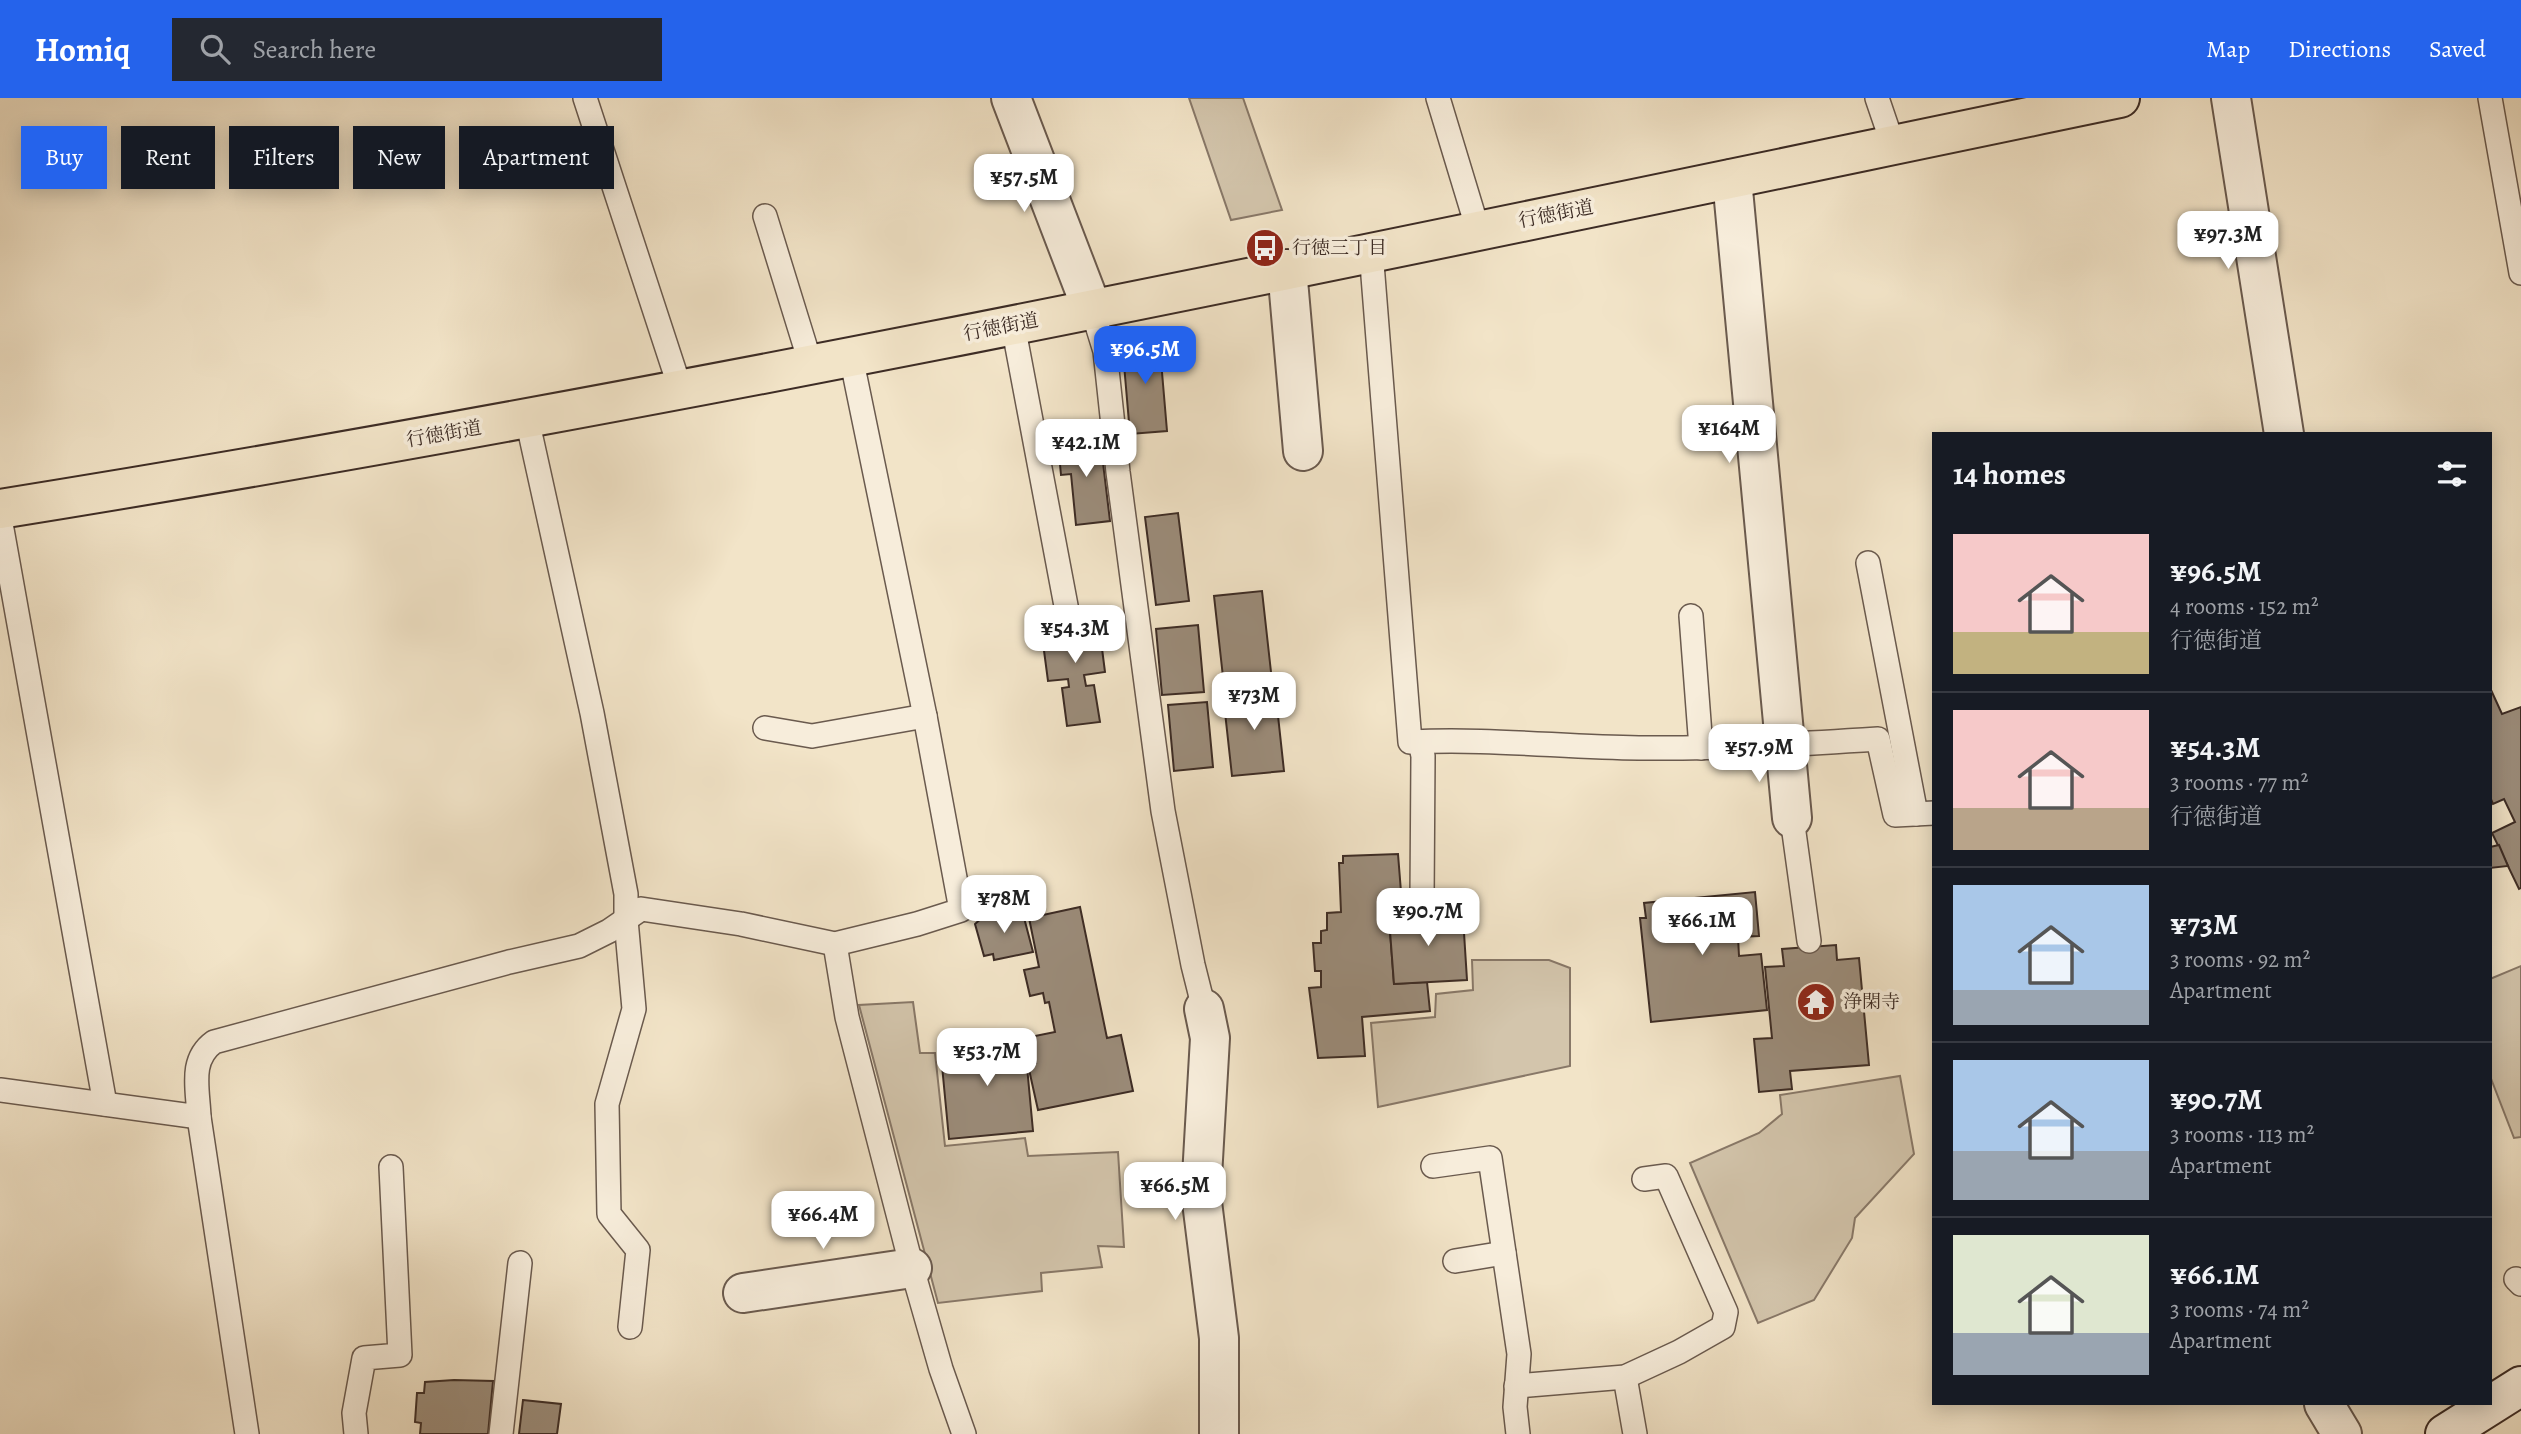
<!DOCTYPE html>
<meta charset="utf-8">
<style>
body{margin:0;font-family:Alegreya,"Noto Serif JP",serif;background:#242831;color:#f1f3f6;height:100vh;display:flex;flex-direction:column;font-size:26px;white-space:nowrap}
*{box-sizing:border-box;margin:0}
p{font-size:23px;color:#9ea1a6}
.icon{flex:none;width:38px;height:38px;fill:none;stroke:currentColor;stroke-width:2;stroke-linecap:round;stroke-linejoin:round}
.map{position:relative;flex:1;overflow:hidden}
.sheet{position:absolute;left:1932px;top:334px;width:560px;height:973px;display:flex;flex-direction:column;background:#171b24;border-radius:0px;box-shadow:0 4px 18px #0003}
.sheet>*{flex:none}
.guide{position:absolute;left:21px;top:28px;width:665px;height:63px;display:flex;gap:14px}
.price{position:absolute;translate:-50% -60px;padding:0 16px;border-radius:14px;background:#fff;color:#222;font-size:23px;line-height:46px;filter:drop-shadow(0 2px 4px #0008)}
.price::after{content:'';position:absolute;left:50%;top:42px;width:21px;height:16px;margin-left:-10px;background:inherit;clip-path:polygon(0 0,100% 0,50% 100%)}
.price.active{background:#2563eb;color:#fff}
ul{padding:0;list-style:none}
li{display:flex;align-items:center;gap:21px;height:175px;padding:0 21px}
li+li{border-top:2px solid #363941}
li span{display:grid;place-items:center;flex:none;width:196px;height:140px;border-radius:0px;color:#555}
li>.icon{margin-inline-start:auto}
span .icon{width:84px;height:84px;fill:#fffc;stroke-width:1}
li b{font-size:30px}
h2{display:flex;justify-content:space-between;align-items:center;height:84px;padding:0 21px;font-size:30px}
.tag{padding:0 24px;border-radius:0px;background:#171b24;box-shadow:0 4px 18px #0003;font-size:24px;line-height:63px}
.tag.active{background:#2563eb;color:#fff}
header{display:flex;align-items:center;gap:42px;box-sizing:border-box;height:98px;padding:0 35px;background:#2563eb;color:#fff}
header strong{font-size:33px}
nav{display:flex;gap:38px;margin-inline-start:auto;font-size:24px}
.search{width:490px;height:63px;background:#242831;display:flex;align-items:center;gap:18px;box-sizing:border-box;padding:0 24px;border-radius:0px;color:#9ea1a6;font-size:26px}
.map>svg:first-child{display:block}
</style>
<header>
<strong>Homiq</strong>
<div class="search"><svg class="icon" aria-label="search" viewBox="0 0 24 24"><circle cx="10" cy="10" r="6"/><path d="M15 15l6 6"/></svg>Search here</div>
<nav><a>Map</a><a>Directions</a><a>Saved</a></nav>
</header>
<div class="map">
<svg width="2521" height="1336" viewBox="0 0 2521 1336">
<rect width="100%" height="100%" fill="#f2e4c8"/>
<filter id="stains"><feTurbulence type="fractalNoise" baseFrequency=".00286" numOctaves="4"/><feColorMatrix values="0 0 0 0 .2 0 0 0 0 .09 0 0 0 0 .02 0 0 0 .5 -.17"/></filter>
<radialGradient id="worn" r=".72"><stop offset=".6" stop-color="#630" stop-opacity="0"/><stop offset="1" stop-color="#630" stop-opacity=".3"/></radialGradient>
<g fill="#d3c5ac" stroke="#887868" stroke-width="2">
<path d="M1189,0H1243L1282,112L1231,122Z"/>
<path d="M1472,862H1549L1570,870V968L1378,1009L1371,925L1435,919L1436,896L1473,892Z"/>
<path d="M2521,868V1039L2514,1040L2490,978V881Z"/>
<path d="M913,904L920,955H935L945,1048L1025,1040L1028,1058L1118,1054L1124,1149L1098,1148L1102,1169L1041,1175L1042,1193L938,1205L859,907Z"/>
<path d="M1900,978L1914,1056L1855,1120L1852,1140L1814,1202L1758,1225L1690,1065L1759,1035L1782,1016L1780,997Z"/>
</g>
<g fill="#9b8c7a" stroke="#3d2c25" stroke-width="2">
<path d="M1159,239L1167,333L1130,336L1122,243Z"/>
<path d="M1100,340L1110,423L1076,427L1071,376L1061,377L1058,345Z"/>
<path d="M1178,415L1189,503L1156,507L1145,419Z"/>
<path d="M1262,493L1272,583L1224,588L1214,498Z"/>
<path d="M1085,516L1087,529L1099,527L1105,574L1084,577L1086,588L1094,587L1100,624L1067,628L1062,590L1069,589L1068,581L1048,583L1041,530L1056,528L1055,520Z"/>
<path d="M1198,527L1204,594L1162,597L1156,531Z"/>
<path d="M1275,590L1284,673L1232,678L1223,596Z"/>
<path d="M2491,592L2502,616L2521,609V790L2519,791L2492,735L2515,724L2504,701L2493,706L2490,699Z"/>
<path d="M1207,604L1213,669L1174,673L1168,607Z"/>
<path d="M2499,747L2508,768L2490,770V749Z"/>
<path d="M1398,756L1403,819L1389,820L1394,886L1427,884L1430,913L1362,919L1365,958L1318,960L1309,890L1321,889V873H1315L1313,845H1321V833L1327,832V815L1341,814L1339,765H1343V758Z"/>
<path d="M1755,794L1759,838L1738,839L1739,858L1761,856L1767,912L1651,924L1640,820H1646L1644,805Z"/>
<path d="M1080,809L1107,940L1121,937L1133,993L1038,1012L1028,967L1036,965L1030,939L1055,934L1049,904L1045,905L1043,895L1030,898L1024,872L1039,869L1029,820Z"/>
<path d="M1440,810L1441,820L1463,819L1467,882L1394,886L1389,820L1408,819V813Z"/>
<path d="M1022,812L1033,854L994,862L993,856L984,858L975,826L984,818Z"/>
<path d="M1836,847L1837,862L1859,860L1869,967L1790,973L1792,991L1759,994L1754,941L1772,940L1765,869L1784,868L1782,851Z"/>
<path d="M1004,934L1006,949L1025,947L1033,1033L949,1041L941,957L960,955L958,938Z"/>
<path d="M454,1282L493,1283L488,1336H420L421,1325L415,1324L417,1295H424L425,1284Z"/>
<path d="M523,1302L561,1306L557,1336H519Z"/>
</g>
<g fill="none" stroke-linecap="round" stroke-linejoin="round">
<defs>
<g id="lane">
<path d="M585,0L681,293"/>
<path d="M1438,0L1478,132"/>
<path d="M1877,0L1893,47"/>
<path d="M2490,0L2521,175"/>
<path d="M765,118L811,267"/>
<path d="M1371,153L1410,644C1486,640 1562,649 1639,650C1719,651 1799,646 1878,641L1895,717L1934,715"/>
<path d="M1092,211L1105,253L1118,374L1163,713L1193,867L1204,911"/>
<path d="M1013,227L1067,513"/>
<path d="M527,321L592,615L626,796V822L634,911L607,1006L609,1116L638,1152L630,1229"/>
<path d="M0,420L105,1006"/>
<path d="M1868,465L1916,716"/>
<path d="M1691,518L1701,650"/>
<path d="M765,630L812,638L925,618"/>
<path d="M1420,644L1423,658L1422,802"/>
<path d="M1792,720L1809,843"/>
<path d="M835,846L847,919L912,1170L941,1271L964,1336"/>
<path d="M0,992L199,1019C198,991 189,962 214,944L509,864L579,848L609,833L641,811L741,826L835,846L917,826L961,812L925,618L851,259"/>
<path d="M199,1019L247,1336"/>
<path d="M1433,1068L1490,1060L1519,1256L1515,1309L1518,1336"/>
<path d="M1455,1163L1504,1155"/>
<path d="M2516,1181L2521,1186"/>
<path d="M1625,1279L1635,1336"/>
<path d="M1516,1288L1625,1279L1679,1254L1723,1229L1726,1214L1666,1078L1644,1081"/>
<path d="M356,1336L354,1315L364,1260L400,1257L391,1069"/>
<path d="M501,1336L520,1165"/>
</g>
<g id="street">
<path d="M1011,0L1092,211"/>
<path d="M2231,0L2284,336"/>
<path d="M1732,81L1792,720"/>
<path d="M1287,171L1303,353"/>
<path d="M1204,911L1210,940L1201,1096L1219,1240V1336"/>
<path d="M743,1195L912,1170"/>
<path d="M2324,1306L2342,1336"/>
</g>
<path id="secondary" d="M2445,1336L2521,1288"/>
<path id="primary" d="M0,411C711,297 1415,146 2120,0"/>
</defs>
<use href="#lane" stroke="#6a5a4e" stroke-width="26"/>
<use href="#street" stroke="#6a5a4e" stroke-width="42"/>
<use href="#secondary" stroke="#3d2c25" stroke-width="42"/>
<use href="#primary" stroke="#3d2c25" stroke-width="42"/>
<use href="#lane" stroke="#f7eddb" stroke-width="23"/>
<use href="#street" stroke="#f7eddb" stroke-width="38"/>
<use href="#secondary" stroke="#f7eddb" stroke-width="38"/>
<use href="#primary" stroke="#f2e4c8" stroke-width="38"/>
</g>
<defs>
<symbol id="bus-disc" viewBox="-11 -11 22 22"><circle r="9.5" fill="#8f2418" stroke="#f7eddb"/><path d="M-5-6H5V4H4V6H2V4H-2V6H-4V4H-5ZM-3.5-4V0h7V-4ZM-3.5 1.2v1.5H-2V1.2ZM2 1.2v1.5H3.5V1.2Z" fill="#fff"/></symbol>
<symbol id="temple-disc" viewBox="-11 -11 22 22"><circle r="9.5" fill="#8f2418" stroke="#f7eddb"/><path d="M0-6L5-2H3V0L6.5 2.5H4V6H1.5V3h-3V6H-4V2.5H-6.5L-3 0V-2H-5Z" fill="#fff"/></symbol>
</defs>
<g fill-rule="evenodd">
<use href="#bus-disc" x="1243" y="128" width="44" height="44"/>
<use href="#temple-disc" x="1794" y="882" width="44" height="44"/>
</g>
<g text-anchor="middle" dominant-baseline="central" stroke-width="7" stroke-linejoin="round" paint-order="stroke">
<g font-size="19" fill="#3d2c25" stroke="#f7eddb">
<text transform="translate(1556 116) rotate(-11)">行徳街道</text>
<text transform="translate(1001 229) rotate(-11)">行徳街道</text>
<text transform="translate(444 336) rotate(-10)">行徳街道</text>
</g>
<g font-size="19" fill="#3d2c25" stroke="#f7eddb" text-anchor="start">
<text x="1292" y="150">行徳三丁目</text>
<text x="1843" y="904">浄閑寺</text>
</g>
</g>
<rect width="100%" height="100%" filter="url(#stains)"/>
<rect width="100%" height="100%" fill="url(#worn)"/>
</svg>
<b class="price" style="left:1024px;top:116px">¥57.5M</b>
<b class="price" style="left:2228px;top:173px">¥97.3M</b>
<b class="price active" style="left:1145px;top:288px">¥96.5M</b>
<b class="price" style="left:1729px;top:367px">¥164M</b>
<b class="price" style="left:1086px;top:381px">¥42.1M</b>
<b class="price" style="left:1075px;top:567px">¥54.3M</b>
<b class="price" style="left:1254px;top:634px">¥73M</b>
<b class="price" style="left:1759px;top:686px">¥57.9M</b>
<b class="price" style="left:1004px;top:837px">¥78M</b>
<b class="price" style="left:1428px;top:850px">¥90.7M</b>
<b class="price" style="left:1702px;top:859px">¥66.1M</b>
<b class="price" style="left:987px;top:990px">¥53.7M</b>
<b class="price" style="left:1175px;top:1124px">¥66.5M</b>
<b class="price" style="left:823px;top:1153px">¥66.4M</b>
<div class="guide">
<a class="tag active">Buy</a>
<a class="tag">Rent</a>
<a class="tag">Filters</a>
<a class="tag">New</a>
<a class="tag">Apartment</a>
</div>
<section class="sheet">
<h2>14 homes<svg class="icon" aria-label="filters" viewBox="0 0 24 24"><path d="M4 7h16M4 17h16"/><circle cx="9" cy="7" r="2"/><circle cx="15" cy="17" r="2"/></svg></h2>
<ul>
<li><span style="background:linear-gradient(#f6c9c9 70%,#c2b280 0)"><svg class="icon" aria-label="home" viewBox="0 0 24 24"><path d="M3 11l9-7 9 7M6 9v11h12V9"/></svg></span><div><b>¥96.5M</b><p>4 rooms · 152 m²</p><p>行徳街道</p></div></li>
<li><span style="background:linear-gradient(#f6c9c9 70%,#b9a48a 0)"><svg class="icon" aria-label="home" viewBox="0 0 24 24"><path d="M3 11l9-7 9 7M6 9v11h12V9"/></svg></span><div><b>¥54.3M</b><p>3 rooms · 77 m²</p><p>行徳街道</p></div></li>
<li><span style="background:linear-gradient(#a9c7e8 75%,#9aa5b1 0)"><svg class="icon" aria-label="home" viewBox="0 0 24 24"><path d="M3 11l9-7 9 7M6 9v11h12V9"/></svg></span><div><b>¥73M</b><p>3 rooms · 92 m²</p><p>Apartment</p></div></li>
<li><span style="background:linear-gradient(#a9c7e8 65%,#9aa5b1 0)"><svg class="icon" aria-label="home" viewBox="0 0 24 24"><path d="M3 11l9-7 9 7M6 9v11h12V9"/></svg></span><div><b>¥90.7M</b><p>3 rooms · 113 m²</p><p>Apartment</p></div></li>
<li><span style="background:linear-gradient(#dfe7d0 70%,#9aa5b1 0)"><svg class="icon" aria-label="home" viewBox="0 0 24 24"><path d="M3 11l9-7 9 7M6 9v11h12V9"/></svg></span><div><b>¥66.1M</b><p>3 rooms · 74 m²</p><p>Apartment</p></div></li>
</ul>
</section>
</div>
